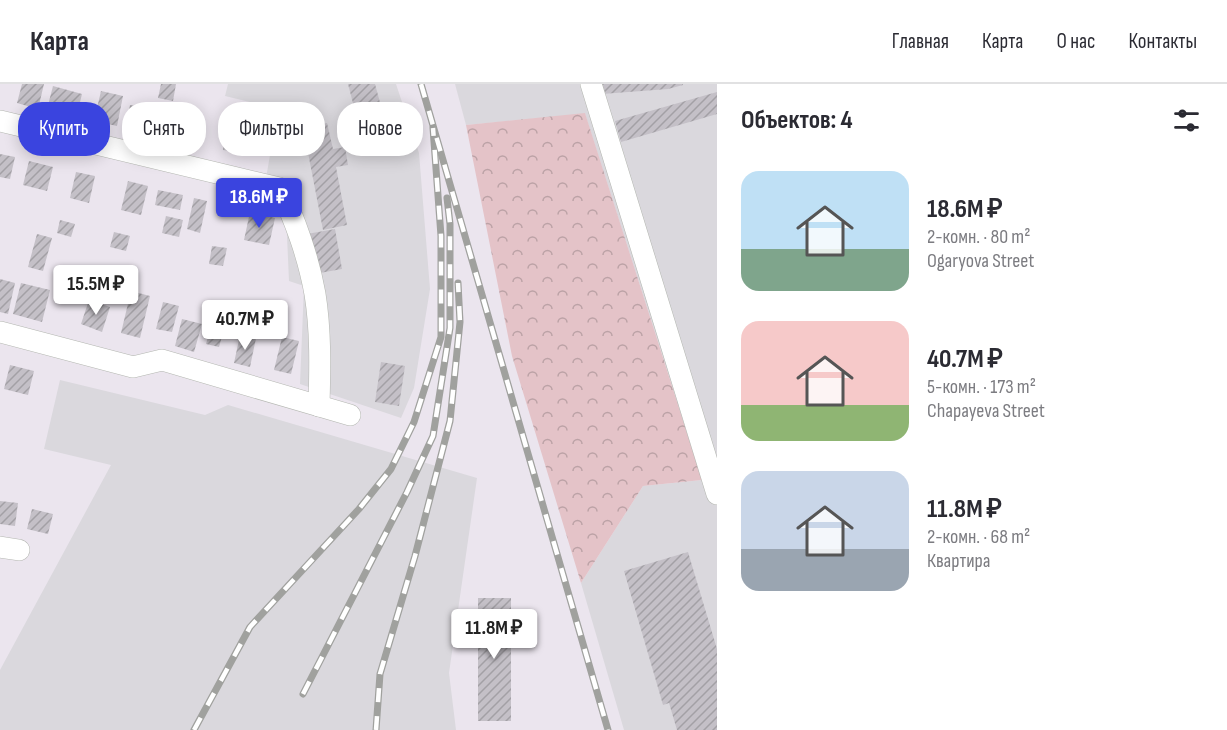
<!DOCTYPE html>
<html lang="ru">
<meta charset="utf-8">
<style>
body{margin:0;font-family:"Sofia Sans Condensed",sans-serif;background:#f7f7f7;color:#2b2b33;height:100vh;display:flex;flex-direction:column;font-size:22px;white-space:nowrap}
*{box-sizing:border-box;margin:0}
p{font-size:20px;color:#7c7c81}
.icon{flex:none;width:33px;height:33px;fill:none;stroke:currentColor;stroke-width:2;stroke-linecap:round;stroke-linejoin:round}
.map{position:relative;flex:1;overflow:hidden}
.side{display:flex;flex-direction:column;background:#fff;width:510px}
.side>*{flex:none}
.banner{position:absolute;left:18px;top:18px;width:570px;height:54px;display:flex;gap:12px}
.price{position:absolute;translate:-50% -51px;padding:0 14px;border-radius:6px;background:#fff;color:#222;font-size:20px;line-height:39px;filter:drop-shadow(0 2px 3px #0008)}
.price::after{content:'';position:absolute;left:50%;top:36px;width:18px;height:14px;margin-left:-9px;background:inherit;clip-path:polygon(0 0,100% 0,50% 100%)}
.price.active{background:#3a44df;color:#fff}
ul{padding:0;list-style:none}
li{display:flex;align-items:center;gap:18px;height:150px;padding:0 24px}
li span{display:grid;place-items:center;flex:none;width:168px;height:120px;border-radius:18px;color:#555}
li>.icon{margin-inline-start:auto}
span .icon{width:72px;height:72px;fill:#fffc;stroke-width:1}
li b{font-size:26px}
h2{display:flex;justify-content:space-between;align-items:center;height:72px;padding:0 24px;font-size:26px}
.chip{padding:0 21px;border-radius:24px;background:#fff;box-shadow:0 3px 15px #0003;font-size:21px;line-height:54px}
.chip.active{background:#3a44df;color:#fff}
header{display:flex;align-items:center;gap:36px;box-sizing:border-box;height:84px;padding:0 30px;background:#fff;border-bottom:2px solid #e1e1e2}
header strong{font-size:28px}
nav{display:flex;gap:33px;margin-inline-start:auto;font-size:21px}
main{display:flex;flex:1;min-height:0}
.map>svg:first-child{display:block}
</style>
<header>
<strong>Карта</strong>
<nav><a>Главная</a><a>Карта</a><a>О нас</a><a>Контакты</a></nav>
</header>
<main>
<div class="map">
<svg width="717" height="646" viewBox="0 0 717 646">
<defs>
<pattern id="forest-crowns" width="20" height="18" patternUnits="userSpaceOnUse" patternTransform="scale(1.5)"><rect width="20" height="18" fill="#e4c3c8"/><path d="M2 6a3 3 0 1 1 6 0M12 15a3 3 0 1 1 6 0" fill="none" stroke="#bca2a6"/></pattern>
<pattern id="building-hatch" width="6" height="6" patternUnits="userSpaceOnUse" patternTransform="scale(1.5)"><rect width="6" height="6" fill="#c4c0c7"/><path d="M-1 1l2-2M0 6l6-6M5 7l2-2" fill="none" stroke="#a3a0a5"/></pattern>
</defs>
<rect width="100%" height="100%" fill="#ebe5ee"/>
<g fill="#dad8dd">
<path d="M228,0H396L419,69L430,205L414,304L401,334L300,300L304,202L289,197L286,129L261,123L278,25L225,12Z"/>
<path d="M455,0H717V646H624L581,499L643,402L702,396L585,30L466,41Z"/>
<path d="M60,296L205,331L228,321L477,394L449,589L456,646H0V586L111,381L44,365Z"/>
</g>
<path fill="url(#forest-crowns)" d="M585,29L702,396L643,402L581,499L512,272L466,41Z"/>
<g fill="url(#building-hatch)">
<path d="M22,0H44L38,25L17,19Z"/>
<path d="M161,0H176L173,17L158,14Z"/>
<path d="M348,0H375L388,48L362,54Z"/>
<path d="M601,0H683V1L668,5L602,10Z"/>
<path d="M53,2L82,10L75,38L46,29Z"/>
<path d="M101,7L123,12L117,42L94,37Z"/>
<path d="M717,8V30L621,58L615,37Z"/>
<path d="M130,21L153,25L148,46L126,42Z"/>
<path d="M170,25L202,31L197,57L165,51Z"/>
<path d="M230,31L248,35L242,69L223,66Z"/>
<path d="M327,39L333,65L345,63L348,81L336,83L347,141L323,146L303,43Z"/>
<path d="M0,70L15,73L10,95L0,93Z"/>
<path d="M29,77L53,83L47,107L23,101Z"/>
<path d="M76,88L95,92L89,119L70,114Z"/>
<path d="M128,97L148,102L141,131L121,126Z"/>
<path d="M158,106L183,111L180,126L155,121Z"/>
<path d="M194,114L207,117L200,149L187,145Z"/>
<path d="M250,128L275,134L269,161L244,156Z"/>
<path d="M166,132L183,136L179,153L162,149Z"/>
<path d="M60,136L75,140L71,153L57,149Z"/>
<path d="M335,145L342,185L314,190L307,150Z"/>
<path d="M114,148L130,152L126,167L110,163Z"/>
<path d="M37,150L52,154L43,187L28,183Z"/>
<path d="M212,162L227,164L223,182L209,180Z"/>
<path d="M0,195L15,199L8,230L0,228Z"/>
<path d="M21,199L50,206L42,238L13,230Z"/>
<path d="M131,207L150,212L140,254L121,249Z"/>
<path d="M89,216L110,223L102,248L81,240Z"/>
<path d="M163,218L179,222L172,248L156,245Z"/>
<path d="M215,227L228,231L219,263L206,260Z"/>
<path d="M182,235L202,240L194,268L175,262Z"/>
<path d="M240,251L256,254L250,283L234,279Z"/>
<path d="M282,253L299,257L291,290L274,286Z"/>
<path d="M381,278L405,282L399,322L375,318Z"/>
<path d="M10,281L34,287L28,311L4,305Z"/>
<path d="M0,417L18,419L15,442L0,440Z"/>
<path d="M32,425L53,430L48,450L27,445Z"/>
<path d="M688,468L717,565V646H677L669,619L663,621L624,487Z"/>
<rect x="478" y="514" width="33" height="123"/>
</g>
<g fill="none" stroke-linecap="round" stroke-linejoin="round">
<defs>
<g id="minor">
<path d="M591,0L717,410"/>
<path d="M0,37L279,104C295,134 309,176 315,210C321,247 320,285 319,322"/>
<path d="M0,248L133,283L162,276L350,331"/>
<path d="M0,463L19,466"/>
</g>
</defs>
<use href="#minor" stroke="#b4b7b1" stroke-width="22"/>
<use href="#minor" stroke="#fff" stroke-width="21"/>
<defs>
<g id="rail">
<path d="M421,0L608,646"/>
<path d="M303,610L407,408L433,352L450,244V140L447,114"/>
<path d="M194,646L250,543L359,425L391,385L414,338L441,253V152L433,44"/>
<path d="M376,646L380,590L415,472L450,337L460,238L458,199"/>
</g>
</defs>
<use href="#rail" stroke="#a0a19e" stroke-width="7"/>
<use href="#rail" stroke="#fff" stroke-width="4.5" stroke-dasharray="14" stroke-linecap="butt"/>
</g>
</svg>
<b class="price active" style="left:259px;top:145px">18.6M ₽</b>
<b class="price" style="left:96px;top:232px">15.5M ₽</b>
<b class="price" style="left:245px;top:267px">40.7M ₽</b>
<b class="price" style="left:494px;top:576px">11.8M ₽</b>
<div class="banner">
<a class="chip active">Купить</a>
<a class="chip">Снять</a>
<a class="chip">Фильтры</a>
<a class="chip">Новое</a>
</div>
</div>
<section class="side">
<h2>Объектов: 4<svg class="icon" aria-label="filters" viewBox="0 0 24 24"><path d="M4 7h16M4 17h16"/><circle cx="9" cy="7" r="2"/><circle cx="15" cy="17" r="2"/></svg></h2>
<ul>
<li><span style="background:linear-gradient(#bfe0f5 65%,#7fa58c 0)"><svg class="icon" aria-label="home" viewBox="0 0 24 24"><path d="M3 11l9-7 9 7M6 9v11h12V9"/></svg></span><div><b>18.6M ₽</b><p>2-комн. · 80 m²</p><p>Ogaryova Street</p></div></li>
<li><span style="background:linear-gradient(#f6c9c9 70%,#8fb573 0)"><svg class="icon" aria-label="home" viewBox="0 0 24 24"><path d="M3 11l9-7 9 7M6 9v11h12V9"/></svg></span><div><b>40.7M ₽</b><p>5-комн. · 173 m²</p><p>Chapayeva Street</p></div></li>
<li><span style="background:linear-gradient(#c9d6e8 65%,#9aa5b1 0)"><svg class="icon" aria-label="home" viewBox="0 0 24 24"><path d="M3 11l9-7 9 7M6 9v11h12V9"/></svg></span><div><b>11.8M ₽</b><p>2-комн. · 68 m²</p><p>Квартира</p></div></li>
</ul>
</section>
</main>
